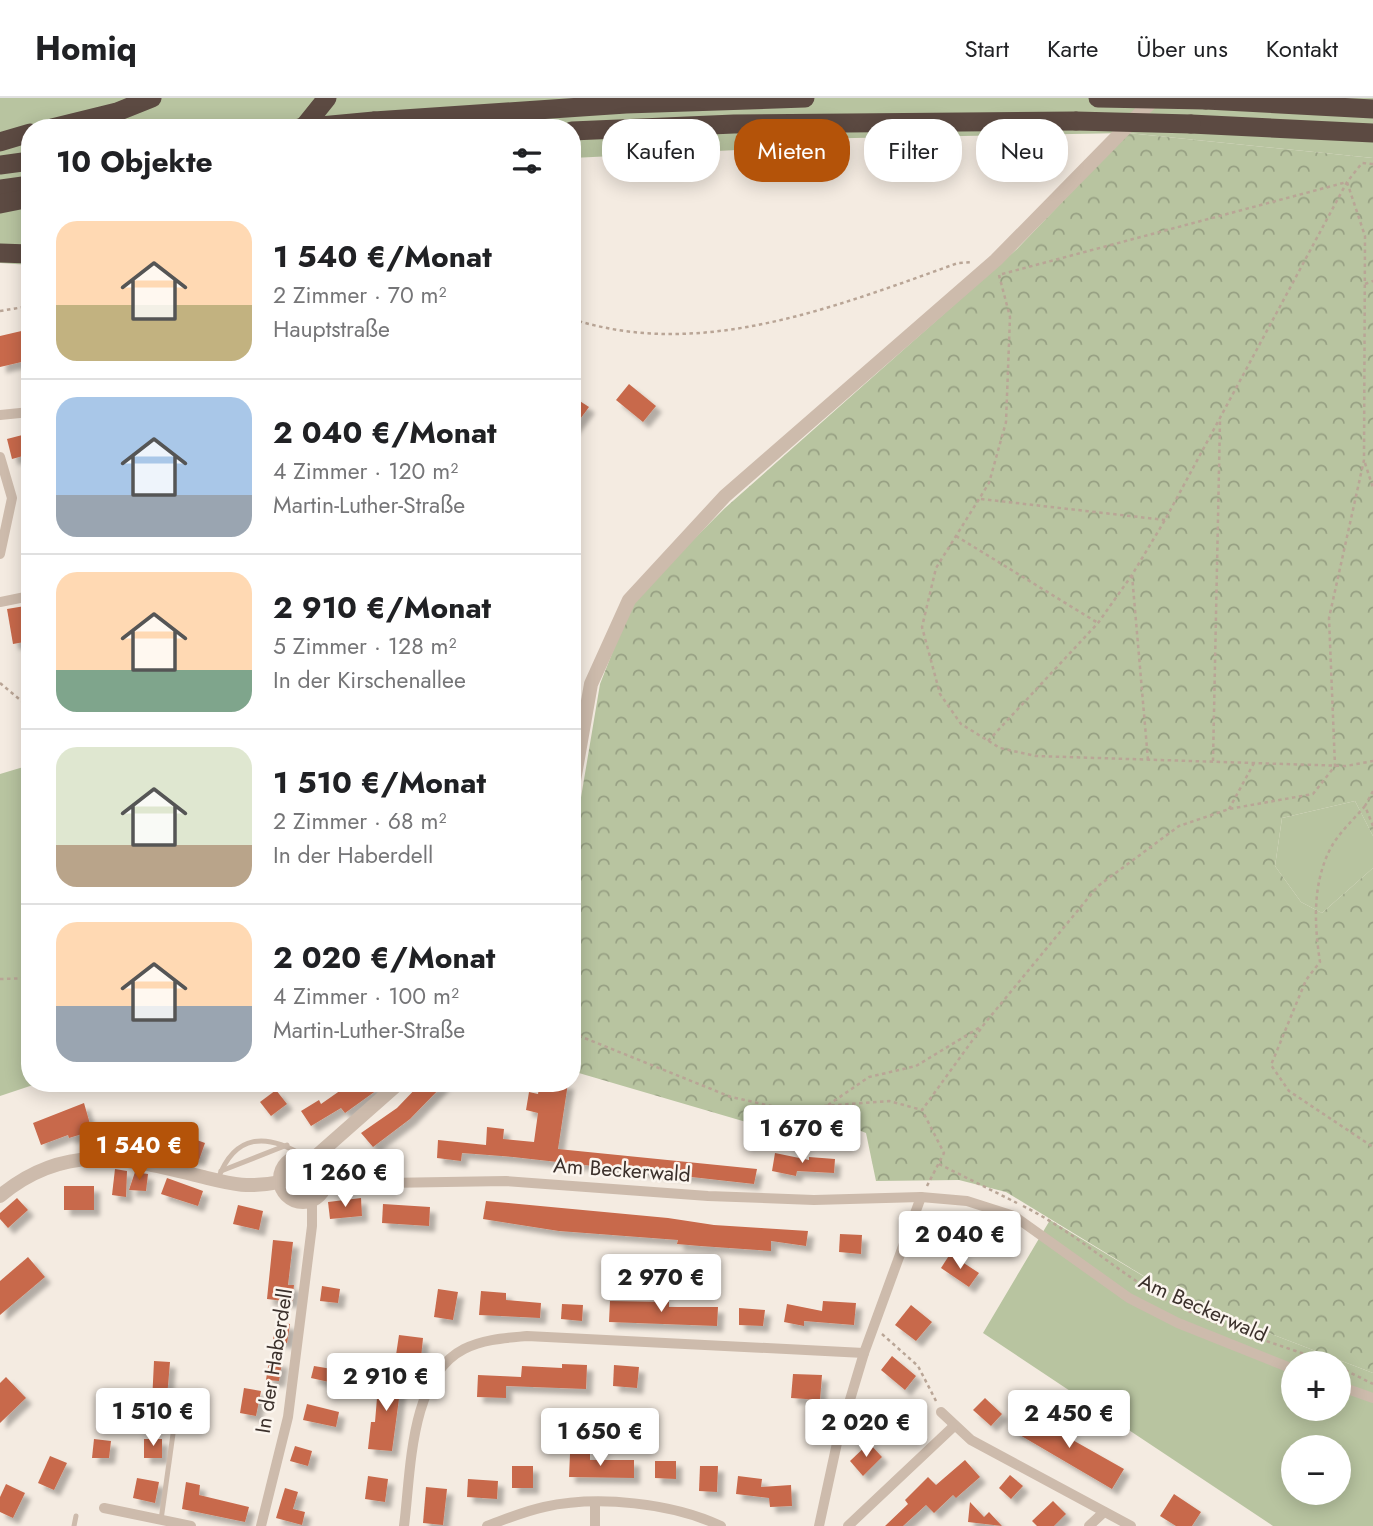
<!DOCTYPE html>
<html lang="de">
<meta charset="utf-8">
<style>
body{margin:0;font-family:Jost,sans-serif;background:#f2f2f2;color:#202124;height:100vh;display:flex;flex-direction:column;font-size:26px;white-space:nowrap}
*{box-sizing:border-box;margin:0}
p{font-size:23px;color:#757577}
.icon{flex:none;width:38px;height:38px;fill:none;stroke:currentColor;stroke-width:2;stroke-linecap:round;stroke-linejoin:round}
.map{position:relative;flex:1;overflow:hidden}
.side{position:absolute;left:21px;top:21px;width:560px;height:973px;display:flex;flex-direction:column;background:#fff;border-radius:28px;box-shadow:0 4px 18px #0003}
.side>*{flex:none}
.guide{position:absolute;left:602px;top:21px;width:665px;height:63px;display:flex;gap:14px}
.fabs{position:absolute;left:1281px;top:1253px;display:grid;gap:14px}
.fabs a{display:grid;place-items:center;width:70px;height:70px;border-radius:50%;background:#fff;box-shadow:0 4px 18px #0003;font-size:35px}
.price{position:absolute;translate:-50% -60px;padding:0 16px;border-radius:7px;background:#fff;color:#222;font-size:23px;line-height:46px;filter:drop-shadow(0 2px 4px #0008)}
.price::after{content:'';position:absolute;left:50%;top:42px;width:21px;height:16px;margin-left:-10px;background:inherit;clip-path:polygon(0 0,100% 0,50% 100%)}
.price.current{background:#b45309;color:#fff}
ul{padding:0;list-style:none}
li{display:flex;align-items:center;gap:21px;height:175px;padding:0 35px}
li+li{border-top:2px solid #e0e0e0}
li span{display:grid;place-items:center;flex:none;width:196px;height:140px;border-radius:21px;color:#555}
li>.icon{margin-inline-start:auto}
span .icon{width:84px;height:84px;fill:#fffc;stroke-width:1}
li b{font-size:30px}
h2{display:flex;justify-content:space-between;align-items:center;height:84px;padding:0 35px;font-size:30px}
.chip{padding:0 24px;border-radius:28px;background:#fff;box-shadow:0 4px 18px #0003;font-size:24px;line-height:63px}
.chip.current{background:#b45309;color:#fff}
header{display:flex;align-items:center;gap:42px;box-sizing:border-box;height:98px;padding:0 35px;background:#fff;border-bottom:2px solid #e0e0e0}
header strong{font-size:33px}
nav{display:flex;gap:38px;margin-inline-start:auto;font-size:24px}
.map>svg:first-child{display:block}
</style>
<header>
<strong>Homiq</strong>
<nav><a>Start</a><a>Karte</a><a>Über uns</a><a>Kontakt</a></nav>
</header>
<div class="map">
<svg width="1373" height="1428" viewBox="0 0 1373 1428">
<defs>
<pattern id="forest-crowns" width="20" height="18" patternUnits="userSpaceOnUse" patternTransform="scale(1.75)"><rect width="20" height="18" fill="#b8c4a0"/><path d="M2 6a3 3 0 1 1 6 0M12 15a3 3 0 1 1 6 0" fill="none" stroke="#97a083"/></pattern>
<filter id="shadow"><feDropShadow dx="6" dy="6" stdDeviation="2" flood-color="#0004"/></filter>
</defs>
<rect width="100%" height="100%" fill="#f4ebe1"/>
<g fill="#b8c4a0" fill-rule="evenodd">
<path d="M0,0H1373V60L1128,35L800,41L758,51L572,60V30H30V167L0,165Z"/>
<path d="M30,667V985H39L0,998V676Z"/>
<path d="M1355,703L1373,738V770L1322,815L1301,804L1275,768L1282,720Z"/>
<path d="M1050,1122L1183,1202L1373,1275V1428H1273L983,1235ZM1293,1265H1339V1311H1293ZM1293,1349H1339V1395H1293Z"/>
</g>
<path fill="url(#forest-crowns)" d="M1128,35L1373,60V738L1355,703L1282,720L1275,768L1301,804L1322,815L1373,770V1275L1183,1202L1006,1094L959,1082L876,1083L866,1035L843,1026L780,1034L572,973L575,936L572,951V917L578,919L572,915V753L600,586L633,502L725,410L1017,151Z"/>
<g fill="#c8694b" filter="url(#shadow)">
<path d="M30,231V262L0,269V238Z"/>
<path d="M629,286L656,308L643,324L616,302Z"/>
<path d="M572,298L589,309L572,332Z"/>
<path d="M30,335V356L12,361L7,341Z"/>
<path d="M25,508L30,543L13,546L7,511Z"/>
<path d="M351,985H372L377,992L345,1015L341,1010L311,1028L301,1013L319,1002L321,1006Z"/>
<path d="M421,985H445L410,1021L373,1049L361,1035L397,1010Z"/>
<path d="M540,985H568L558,1051L757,1071L754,1086L513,1059L462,1055L461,1063L437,1060L438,1042L486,1047L487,1029L504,1031L503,1041L534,1044L538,1015L526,1012L529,994L538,996Z"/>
<path d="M276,992L287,1006L271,1018L260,1004Z"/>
<path d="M84,1005L92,1033L69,1040L68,1037L41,1047L33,1025Z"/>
<path d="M105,1025L128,1026V1042H105Z"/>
<path d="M153,1026L205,1045L199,1062L147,1043Z"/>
<path d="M775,1055L809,1062V1059L835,1061L834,1075L797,1073L796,1078L772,1073Z"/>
<path d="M115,1071L127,1073L126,1099L112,1097Z"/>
<path d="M135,1074L148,1076L146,1093L129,1092Z"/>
<path d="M167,1080L203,1093L198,1108L161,1096Z"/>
<rect x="64" y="1088" width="30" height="24"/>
<path d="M17,1100L28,1112L8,1130L0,1121V1115Z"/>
<path d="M361,1100L362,1118L330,1121L328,1104Z"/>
<path d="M486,1103L668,1120L714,1127L808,1133L806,1148L771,1143V1153L700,1148L677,1146L678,1142L559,1133L483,1121Z"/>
<path d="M383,1106L430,1109L429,1128L382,1125Z"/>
<path d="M238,1107L263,1113L259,1132L233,1126Z"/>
<path d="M840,1136L862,1137L861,1156L839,1154Z"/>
<path d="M273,1142L293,1144L288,1187H294L292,1204L267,1201Z"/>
<path d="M950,1156L979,1175L969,1189L941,1170Z"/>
<path d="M28,1159L45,1179L0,1217V1183Z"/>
<path d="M322,1188L340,1191L338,1205L320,1203Z"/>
<path d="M438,1191L458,1194L453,1222L434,1219Z"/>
<path d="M481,1193L506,1195V1202L541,1205L540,1220L479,1217Z"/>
<path d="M610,1203L669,1204V1209H718L717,1228L609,1224Z"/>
<path d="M823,1203L856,1205L854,1227L804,1223V1228L784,1224L787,1206L822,1213Z"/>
<path d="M562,1206L583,1207L582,1223L561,1221Z"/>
<path d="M911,1207L932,1224L916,1243L895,1227Z"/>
<path d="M739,1210L765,1212L763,1228L739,1227Z"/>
<path d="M276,1224L290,1226L287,1245L273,1242Z"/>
<path d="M399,1237L423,1240L421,1260L396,1257Z"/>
<path d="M892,1258L916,1278L905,1292L881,1272Z"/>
<path d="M269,1262L282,1264L279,1283L266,1282Z"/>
<path d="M154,1263L170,1264L165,1323L145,1320L148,1303L152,1304Z"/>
<path d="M562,1266L587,1267L586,1291L506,1288V1300L477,1299L478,1277L521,1279L522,1268L562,1270Z"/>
<path d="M614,1267L639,1269L637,1290L613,1288Z"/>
<path d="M314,1268L332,1271L329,1284L311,1280Z"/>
<path d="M379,1276L402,1278L392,1353L368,1351L371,1324H375Z"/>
<path d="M793,1276L822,1277L820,1302L791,1300Z"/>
<path d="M6,1279L26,1300L0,1325V1285Z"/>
<path d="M244,1290L261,1293L256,1318L240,1315Z"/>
<path d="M985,1300L1002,1316L991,1328L973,1312Z"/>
<path d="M879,1302L908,1324L897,1338L868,1316Z"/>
<path d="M307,1306L339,1314L336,1329L303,1322Z"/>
<path d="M1027,1312L1046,1327L1124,1371L1112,1391L1013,1333Z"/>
<path d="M94,1341L111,1343L109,1360H92Z"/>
<rect x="144" y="1341" width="18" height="19"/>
<path d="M869,1345L882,1359L863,1378L850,1363Z"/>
<path d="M295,1348L312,1353L308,1368L290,1363Z"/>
<path d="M570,1356H590V1362H634V1380L569,1379Z"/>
<path d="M50,1358L67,1365L54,1392L38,1385Z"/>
<path d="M965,1362L980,1379L956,1400L953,1397L934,1415L926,1407L903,1428H885L908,1406L905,1402L928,1379L936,1387Z"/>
<path d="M655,1363H676V1381L655,1380Z"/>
<rect x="512" y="1368" width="21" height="22"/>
<path d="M700,1368H718L717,1394L699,1393Z"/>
<path d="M1010,1377L1023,1388L1011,1401L999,1390Z"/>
<path d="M368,1378L388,1381L385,1404L365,1401Z"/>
<path d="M738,1378L762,1381L761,1389L791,1387L792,1408L770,1409L769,1400L736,1396Z"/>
<path d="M137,1380L159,1384L155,1405L133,1400Z"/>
<path d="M468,1381L498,1383L497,1401L467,1399Z"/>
<path d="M186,1384L200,1387L199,1397L249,1409L245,1424L182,1411Z"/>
<path d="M6,1386L25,1395L13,1420L0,1414V1399Z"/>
<path d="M426,1389L447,1391L443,1427L423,1425Z"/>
<path d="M285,1390L298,1394L293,1411L305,1414L302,1427L276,1420Z"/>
<path d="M1174,1396L1201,1414L1192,1428H1176L1160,1418Z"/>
<path d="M1053,1403L1066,1416L1054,1428H1037L1032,1423Z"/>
<path d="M970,1404L984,1419L989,1414L1002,1428L968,1424Z"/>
</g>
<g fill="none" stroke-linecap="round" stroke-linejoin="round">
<g stroke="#b9a596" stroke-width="2.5" stroke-dasharray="3.5 3.5" stroke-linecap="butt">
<path d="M1002,176L1347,84"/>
<path d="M999,177L1010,219L1006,324L989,385L936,470L922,529L940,596L961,626L1000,650L1036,658L1346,668L1373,663"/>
<path d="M1365,186L1373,183"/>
<path d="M0,213L30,208"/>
<path d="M572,221C701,263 837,208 958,165L973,164"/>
<path d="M1365,365L1373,390"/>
<path d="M981,401L1165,422"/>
<path d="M956,438L1098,525"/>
<path d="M1132,477L1148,662"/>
<path d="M0,585L30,610"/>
<path d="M988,643L1098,525L1132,477L1165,422L1347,84L1362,65L1373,66"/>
<path d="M1213,663L1220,323"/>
<path d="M1373,693L1365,708L1373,728"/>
<path d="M1365,708C1355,720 1341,733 1333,746C1312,782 1314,825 1320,864L1306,882L1271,967L1289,993L1373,1049"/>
<path d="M1229,711L1254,665"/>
<path d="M0,881L30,880"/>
<path d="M572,935L731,999L785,1011L889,1003L922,1012"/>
<path d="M828,1007L869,979L916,968L982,928"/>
<path d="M939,1066L1017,1105"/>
<path d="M927,1088L944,1055L922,1012L985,925L1098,788L1179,728L1229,711L1313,696L1335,668L1329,520L1364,362L1365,138L1347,84"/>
<path d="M1023,1108C1079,1136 1124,1181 1180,1209C1227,1232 1281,1247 1330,1265"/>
<path d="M882,1236L918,1268L936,1303"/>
<path d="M1339,1269L1373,1286"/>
</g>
<g stroke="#cdbbac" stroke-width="5">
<path d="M221,1073L287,1047"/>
<path d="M218,1081C235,1035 267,1035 304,1058"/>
<path d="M161,1422L178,1300"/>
<path d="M74,1428L76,1418"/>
</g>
<g stroke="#cdbbac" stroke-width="10">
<path d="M0,317L30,314"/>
<path d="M0,359L12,400L0,456"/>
<path d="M0,504L30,498"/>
<path d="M325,1086L506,1083L708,1098L814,1102L921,1099L967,1103L1014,1118L1129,1200L1178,1225L1293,1271"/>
<path d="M1339,1288L1373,1300"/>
<path d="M941,1314L971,1342L1131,1428"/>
<path d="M104,1410L191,1428"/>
<path d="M261,1428L288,1319L312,1128V1102"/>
<path d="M404,1428C411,1375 409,1279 464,1251C484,1241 506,1240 527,1238L864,1255"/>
<path d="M487,1428C506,1421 525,1413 544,1409C598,1397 672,1405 721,1428"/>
<path d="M595,1428V1405"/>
<path d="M819,1428L837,1345L864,1255L921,1099"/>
<path d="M848,1428L953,1329"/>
<path d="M1089,1428L1104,1414"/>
</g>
<g stroke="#cdbbac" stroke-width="14">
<path d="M572,694L591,586L629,502L725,398L996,162L1155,0"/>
<circle cx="303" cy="1081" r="23"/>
<path d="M314,1060L399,985"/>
<path d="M0,1098C63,1045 122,1059 195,1077C229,1085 244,1091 280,1084"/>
</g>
<g stroke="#5c4a42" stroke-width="19">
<path d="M1206,2L1373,11"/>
<path d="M374,23L626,6L805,0"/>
<path d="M1191,26L1373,35"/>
<path d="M52,30L117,14L152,0"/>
<path d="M303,30L327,0"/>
<path d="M572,33L734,26L1076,23"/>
<path d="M0,44L30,35"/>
<path d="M0,67L30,63"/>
<path d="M0,91L30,87"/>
<path d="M0,106L30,100"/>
<path d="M0,155L30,156"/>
</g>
<g stroke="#5c4a42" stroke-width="19">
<path d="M1098,0L1206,2"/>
<path d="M1076,23L1191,26"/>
<path d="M299,30L374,23"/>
</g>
</g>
<g text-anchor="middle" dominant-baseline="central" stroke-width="5" stroke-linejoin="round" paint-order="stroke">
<g font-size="21" fill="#3b302b" stroke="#fbf5ee">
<text transform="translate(622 1072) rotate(4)">Am Beckerwald</text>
<text transform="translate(1203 1210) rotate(24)">Am Beckerwald</text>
<text transform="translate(274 1263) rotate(-81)">In der Haberdell</text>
</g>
</g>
</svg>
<div class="fabs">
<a>+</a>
<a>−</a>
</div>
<b class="price" style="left:802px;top:1067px">1 670 €</b>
<b class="price current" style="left:139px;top:1084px">1 540 €</b>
<b class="price" style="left:345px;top:1111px">1 260 €</b>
<b class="price" style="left:960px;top:1173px">2 040 €</b>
<b class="price" style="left:661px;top:1216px">2 970 €</b>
<b class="price" style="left:386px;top:1315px">2 910 €</b>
<b class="price" style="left:153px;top:1350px">1 510 €</b>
<b class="price" style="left:1069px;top:1352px">2 450 €</b>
<b class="price" style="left:866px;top:1361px">2 020 €</b>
<b class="price" style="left:600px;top:1370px">1 650 €</b>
<div class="guide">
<a class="chip">Kaufen</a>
<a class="chip current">Mieten</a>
<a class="chip">Filter</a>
<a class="chip">Neu</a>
</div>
<section class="side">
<h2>10 Objekte<svg class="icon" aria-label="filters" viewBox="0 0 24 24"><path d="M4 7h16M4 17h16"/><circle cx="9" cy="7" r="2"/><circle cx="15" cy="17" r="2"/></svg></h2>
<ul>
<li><span style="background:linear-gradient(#ffd9b3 60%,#c2b280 0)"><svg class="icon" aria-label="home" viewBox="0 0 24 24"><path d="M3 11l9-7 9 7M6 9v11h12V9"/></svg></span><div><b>1 540 €/Monat</b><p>2 Zimmer · 70 m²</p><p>Hauptstraße</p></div></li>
<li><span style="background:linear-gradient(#a9c7e8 70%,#9aa5b1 0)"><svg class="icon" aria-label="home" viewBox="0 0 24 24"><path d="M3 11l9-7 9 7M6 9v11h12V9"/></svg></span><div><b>2 040 €/Monat</b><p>4 Zimmer · 120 m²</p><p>Martin-Luther-Straße</p></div></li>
<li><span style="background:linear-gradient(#ffd9b3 70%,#7fa58c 0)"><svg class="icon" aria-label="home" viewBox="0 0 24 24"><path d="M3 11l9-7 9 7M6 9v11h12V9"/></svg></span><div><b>2 910 €/Monat</b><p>5 Zimmer · 128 m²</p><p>In der Kirschenallee</p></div></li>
<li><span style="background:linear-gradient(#dfe7d0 70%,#b9a48a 0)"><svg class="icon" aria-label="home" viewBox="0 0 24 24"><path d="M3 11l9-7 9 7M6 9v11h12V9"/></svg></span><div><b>1 510 €/Monat</b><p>2 Zimmer · 68 m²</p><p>In der Haberdell</p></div></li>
<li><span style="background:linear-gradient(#ffd9b3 60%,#9aa5b1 0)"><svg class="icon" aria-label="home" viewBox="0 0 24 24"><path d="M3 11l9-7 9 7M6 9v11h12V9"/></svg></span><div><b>2 020 €/Monat</b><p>4 Zimmer · 100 m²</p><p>Martin-Luther-Straße</p></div></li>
</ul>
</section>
</div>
